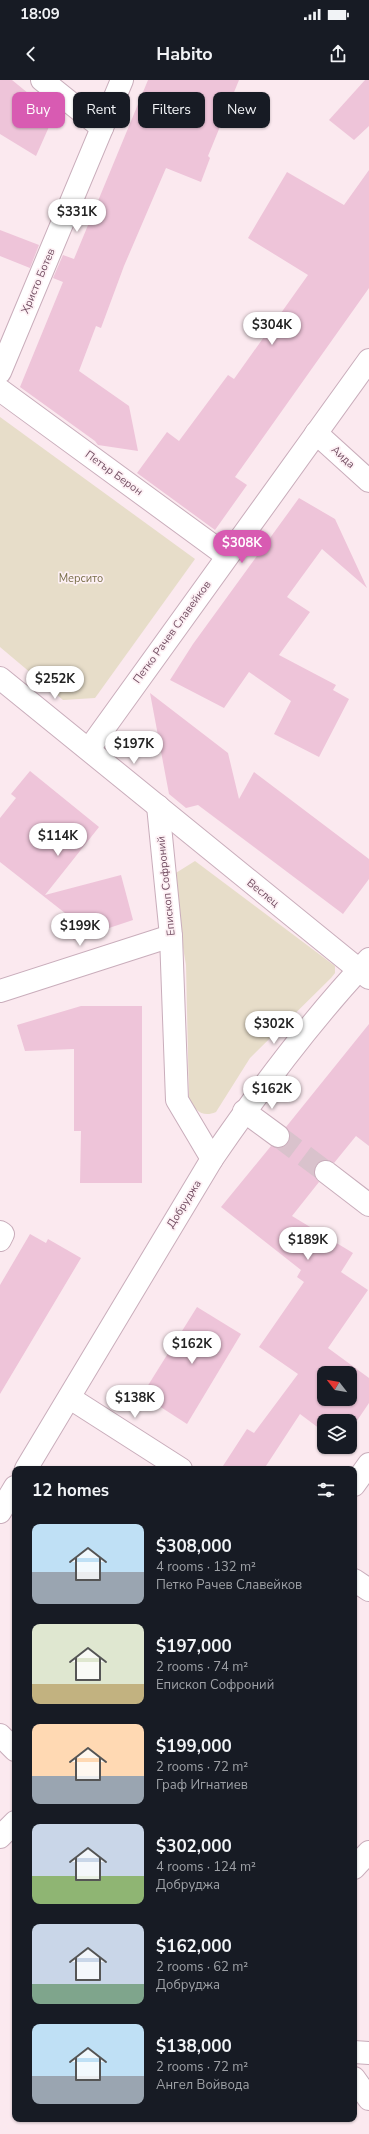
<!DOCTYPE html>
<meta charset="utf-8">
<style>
body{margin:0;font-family:"Nunito Sans",sans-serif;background:#242831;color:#f1f3f6;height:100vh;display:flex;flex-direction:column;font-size:15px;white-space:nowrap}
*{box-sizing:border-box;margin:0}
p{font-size:13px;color:#9ea1a6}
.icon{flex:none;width:22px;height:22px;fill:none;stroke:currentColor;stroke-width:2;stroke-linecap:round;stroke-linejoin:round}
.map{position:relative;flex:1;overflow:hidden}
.details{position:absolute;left:12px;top:1386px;width:345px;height:656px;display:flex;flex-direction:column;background:#171b24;border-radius:8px;box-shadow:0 1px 3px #0004}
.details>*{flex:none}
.hud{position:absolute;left:12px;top:12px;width:345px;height:36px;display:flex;gap:8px}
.needle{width:26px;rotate:301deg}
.tools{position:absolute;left:317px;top:1286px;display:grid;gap:8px}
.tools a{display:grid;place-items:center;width:40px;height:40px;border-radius:8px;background:#171b24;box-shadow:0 1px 3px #0004;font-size:20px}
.price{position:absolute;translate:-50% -34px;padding:0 9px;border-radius:14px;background:#fff;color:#222;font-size:13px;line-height:26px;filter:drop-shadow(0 1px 2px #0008)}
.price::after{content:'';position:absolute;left:50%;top:24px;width:12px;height:9px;margin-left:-6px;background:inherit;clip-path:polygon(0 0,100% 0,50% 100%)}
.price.selected{background:#d85bb2;color:#fff}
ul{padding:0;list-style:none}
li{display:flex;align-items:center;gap:12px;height:100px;padding:0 20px}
li span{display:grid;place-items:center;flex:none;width:112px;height:80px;border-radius:8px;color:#555}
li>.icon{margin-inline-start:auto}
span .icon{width:48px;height:48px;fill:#fffc;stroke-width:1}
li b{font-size:17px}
h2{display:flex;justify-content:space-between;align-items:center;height:48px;padding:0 20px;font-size:17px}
.tag{padding:0 14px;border-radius:8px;background:#171b24;box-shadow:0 1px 3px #0004;font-size:14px;line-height:36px}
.tag.selected{background:#d85bb2;color:#fff}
.status{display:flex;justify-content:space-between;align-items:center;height:28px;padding:0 20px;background:#171b24;direction:ltr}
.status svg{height:11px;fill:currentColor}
header{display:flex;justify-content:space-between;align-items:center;height:52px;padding:0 20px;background:#171b24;font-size:18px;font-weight:700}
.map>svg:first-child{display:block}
</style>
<div class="status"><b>18:09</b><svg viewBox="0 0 49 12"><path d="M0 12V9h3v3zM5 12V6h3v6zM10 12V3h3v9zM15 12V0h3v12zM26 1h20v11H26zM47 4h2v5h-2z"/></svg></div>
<header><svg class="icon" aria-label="back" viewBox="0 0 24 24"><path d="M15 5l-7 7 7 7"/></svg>Habito<svg class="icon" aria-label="share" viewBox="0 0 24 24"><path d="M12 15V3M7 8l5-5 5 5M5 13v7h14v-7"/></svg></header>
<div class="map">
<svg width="369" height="2054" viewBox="0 0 369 2054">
<rect width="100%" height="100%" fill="#fbe9ef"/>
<g fill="#e7ddc9">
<path d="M0,337L195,479L95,618L63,620L0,567Z"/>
<path d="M195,781L335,886V893L331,898L250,978L216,1032C202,1038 195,1030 189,1019L186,885L171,796Z"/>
</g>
<g fill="#eec4d9" fill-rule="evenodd">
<path d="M0,0H12L45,27L40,31L52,40L36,76L0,54Z"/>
<path d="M148,0H239L208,76L210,78L201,102L166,88L124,186L101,248L96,246L79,291L129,326L138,371L98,365L95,361L20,307L63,202L53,198L63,175L74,179Z"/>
<path d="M365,0H369V46L354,60L329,40Z"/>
<path d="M369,90V208L235,397L247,405L215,450L137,393L167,352L179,361L228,295L234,299L308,195L248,158L287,92L344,125Z"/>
<path d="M0,150L39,165L30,188L0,176Z"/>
<path d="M299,418L335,439L367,508L322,469L287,517L310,532L279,575L336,605L333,610L349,619L319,677L274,654L291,621L249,592L224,628L170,600L193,564Z"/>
<path d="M150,613L228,673L239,719L254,692L369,779V799L343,834L198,725L186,728L169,714Z"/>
<path d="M30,691L99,747L45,815L121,795L133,840L73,860L65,833L0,782V738L16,718L11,714Z"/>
<path d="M81,926H142V1103H80L81,1051H74V969L25,971L17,945Z"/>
<path d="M369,944V1066L356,1056L334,1083L327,1080L316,1084L314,1091L315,1097L319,1102L292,1136L353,1173L341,1192L368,1210L328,1268L369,1298V1323L350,1351V1341H324V1352L300,1334L264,1389H221L247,1349L254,1353L298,1294L259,1267L304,1202L297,1197L301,1190L221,1127L271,1066L283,1068L288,1064L290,1057L286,1047ZM324,1293H350V1319H324Z"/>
<path d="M30,1154L46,1163L48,1159L81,1178L0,1314V1205Z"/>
<path d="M197,1227L241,1254L187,1344L142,1315Z"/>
</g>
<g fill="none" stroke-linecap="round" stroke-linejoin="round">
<path stroke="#d9c2cc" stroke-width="22" stroke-dasharray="22 11" stroke-linecap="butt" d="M278,1056L326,1092"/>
<defs>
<g id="minor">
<path d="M42,0L102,48"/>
<path d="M0,292L122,0"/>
<path d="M0,310L227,476"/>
<path d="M316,353L369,401"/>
<path d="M0,598L369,898"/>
<path d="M89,669L369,280"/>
<path d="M158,726L171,856L177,1020L212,1079"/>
<path d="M0,911L171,856"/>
<path d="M244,1031L278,1056"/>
<path d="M326,1092L369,1125"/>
<path d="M0,1152L3,1154L0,1160"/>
<path d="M70,1318L181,1389"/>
<path d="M26,1389L212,1079C260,1009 311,940 369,879"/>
<path d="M354,1405L369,1384"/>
<path d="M0,1432L15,1407"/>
<path d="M354,1500L369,1510"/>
<path d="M0,1655L15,1670"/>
<path d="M0,1757L15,1742"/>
<path d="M354,1788L369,1772"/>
<path d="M354,1972L369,1973"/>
<path d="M354,1998L369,2019"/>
</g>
</defs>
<use href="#minor" stroke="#c9adbb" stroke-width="24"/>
<use href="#minor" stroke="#fff" stroke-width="22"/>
</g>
<g text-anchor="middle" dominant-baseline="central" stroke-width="3.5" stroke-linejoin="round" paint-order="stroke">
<g font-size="11" fill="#734f63" stroke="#fdf0f4">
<text transform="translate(38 201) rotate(-67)">Христо Ботев</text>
<text transform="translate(343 377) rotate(42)">Аида</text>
<text transform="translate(114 393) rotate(36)">Петър Берон</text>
<text transform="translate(172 552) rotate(-54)">Петко Рачев Славейков</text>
<text transform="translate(166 806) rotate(-96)">Епископ Софроний</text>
<text transform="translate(263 813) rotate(39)">Веслец</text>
<text transform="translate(184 1124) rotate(-58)">Добруджа</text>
</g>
<g font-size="11" fill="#786e48" stroke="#fdf0f4">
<text x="81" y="498">Мерсито</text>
</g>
</g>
</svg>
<div class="tools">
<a><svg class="needle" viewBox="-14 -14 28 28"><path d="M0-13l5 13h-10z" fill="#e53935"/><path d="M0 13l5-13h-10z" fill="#9ea1a6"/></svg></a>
<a><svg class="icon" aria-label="layers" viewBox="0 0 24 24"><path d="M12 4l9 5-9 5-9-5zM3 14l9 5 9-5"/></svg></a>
</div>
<b class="price" style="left:77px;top:153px">$331K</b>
<b class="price" style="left:272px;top:266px">$304K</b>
<b class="price selected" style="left:242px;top:484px">$308K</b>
<b class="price" style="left:55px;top:620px">$252K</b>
<b class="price" style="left:134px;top:685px">$197K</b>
<b class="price" style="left:58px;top:777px">$114K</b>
<b class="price" style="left:80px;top:867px">$199K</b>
<b class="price" style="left:274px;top:965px">$302K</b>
<b class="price" style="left:272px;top:1030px">$162K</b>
<b class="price" style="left:308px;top:1181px">$189K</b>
<b class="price" style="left:192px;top:1285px">$162K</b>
<b class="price" style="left:135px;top:1339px">$138K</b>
<div class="hud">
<a class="tag selected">Buy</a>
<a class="tag">Rent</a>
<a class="tag">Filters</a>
<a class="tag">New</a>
</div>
<section class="details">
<h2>12 homes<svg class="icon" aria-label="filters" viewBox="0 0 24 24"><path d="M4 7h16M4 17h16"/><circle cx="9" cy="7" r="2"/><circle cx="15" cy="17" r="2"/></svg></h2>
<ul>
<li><span style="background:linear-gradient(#bfe0f5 60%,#9aa5b1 0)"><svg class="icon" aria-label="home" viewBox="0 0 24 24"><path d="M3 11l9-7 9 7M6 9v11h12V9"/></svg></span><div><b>$308,000</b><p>4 rooms · 132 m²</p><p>Петко Рачев Славейков</p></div></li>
<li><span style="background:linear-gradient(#dfe7d0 75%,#c2b280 0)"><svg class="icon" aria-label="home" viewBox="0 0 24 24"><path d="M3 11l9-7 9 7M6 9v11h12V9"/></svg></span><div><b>$197,000</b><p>2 rooms · 74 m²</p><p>Епископ Софроний</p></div></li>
<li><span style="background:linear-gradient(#ffd9b3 65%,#9aa5b1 0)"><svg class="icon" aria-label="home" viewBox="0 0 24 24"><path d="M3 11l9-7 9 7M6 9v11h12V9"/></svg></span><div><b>$199,000</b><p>2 rooms · 72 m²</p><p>Граф Игнатиев</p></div></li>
<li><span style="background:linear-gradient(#c9d6e8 65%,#8fb573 0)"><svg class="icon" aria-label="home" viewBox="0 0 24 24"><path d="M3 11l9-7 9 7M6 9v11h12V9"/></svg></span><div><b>$302,000</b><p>4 rooms · 124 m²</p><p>Добруджа</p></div></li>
<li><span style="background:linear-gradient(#c9d6e8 75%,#7fa58c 0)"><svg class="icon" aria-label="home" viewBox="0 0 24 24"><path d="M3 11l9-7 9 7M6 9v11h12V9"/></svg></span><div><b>$162,000</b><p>2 rooms · 62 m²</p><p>Добруджа</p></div></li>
<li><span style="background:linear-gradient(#bfe0f5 65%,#9aa5b1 0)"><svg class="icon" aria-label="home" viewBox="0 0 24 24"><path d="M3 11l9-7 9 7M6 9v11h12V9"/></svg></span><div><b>$138,000</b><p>2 rooms · 72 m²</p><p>Ангел Войвода</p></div></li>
</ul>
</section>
</div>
